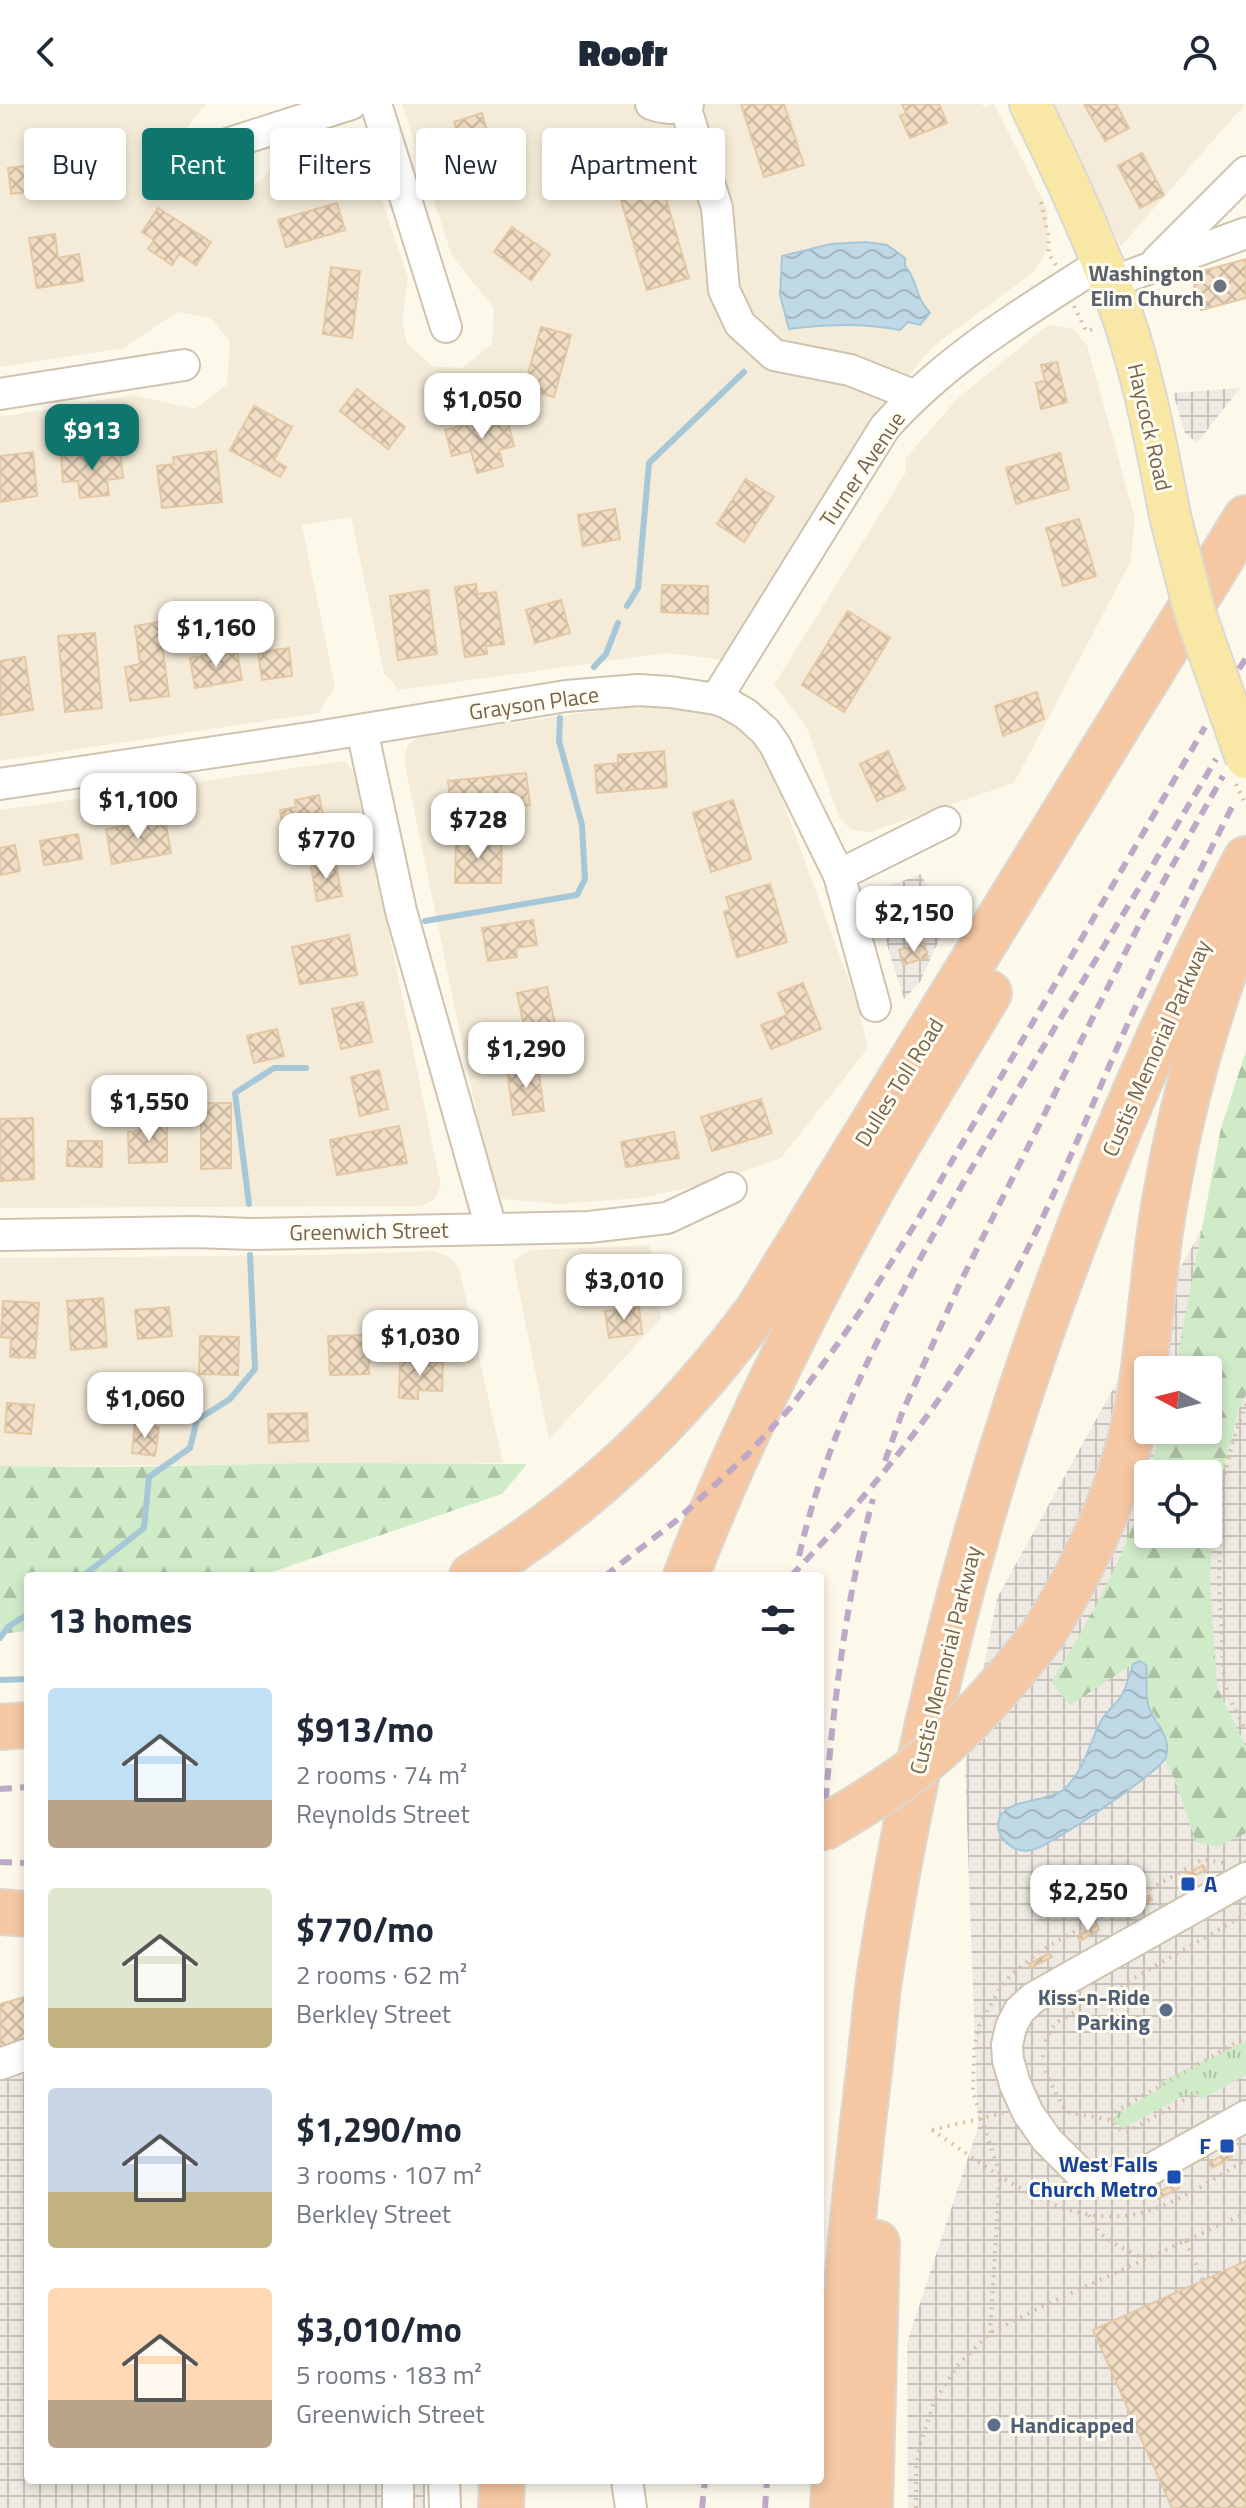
<!DOCTYPE html>
<meta charset="utf-8">
<style>
body{margin:0;font-family:"Titillium Web",sans-serif;background:#f2f2f3;color:#1f2937;height:100vh;display:flex;flex-direction:column;font-size:30px;white-space:nowrap}
*{box-sizing:border-box;margin:0}
p{font-size:26px;color:#747a83}
.icon{flex:none;width:44px;height:44px;fill:none;stroke:currentColor;stroke-width:2;stroke-linecap:round;stroke-linejoin:round}
.map{position:relative;flex:1;overflow:hidden}
.panel{position:absolute;left:24px;top:1468px;width:800px;height:912px;display:flex;flex-direction:column;background:#fff;border-radius:8px;box-shadow:0 4px 12px #0003}
.panel>*{flex:none}
.banner{position:absolute;left:24px;top:24px;width:800px;height:72px;display:flex;gap:16px}
.needle{width:52px;rotate:277deg}
.tools{position:absolute;left:1134px;top:1252px;display:grid;gap:16px}
.tools a{display:grid;place-items:center;width:88px;height:88px;border-radius:8px;background:#fff;box-shadow:0 4px 12px #0003;font-size:40px}
.price{position:absolute;translate:-50% -68px;padding:0 18px;border-radius:16px;background:#fff;color:#222;font-size:26px;line-height:52px;filter:drop-shadow(0 2px 4px #0008)}
.price::after{content:'';position:absolute;left:50%;top:48px;width:24px;height:18px;margin-left:-12px;background:inherit;clip-path:polygon(0 0,100% 0,50% 100%)}
.price.selected{background:#0f766e;color:#fff}
ul{padding:0;list-style:none}
li{display:flex;align-items:center;gap:24px;height:200px;padding:0 24px}
li span{display:grid;place-items:center;flex:none;width:224px;height:160px;border-radius:8px;color:#555}
li>.icon{margin-inline-start:auto}
span .icon{width:96px;height:96px;fill:#fffc;stroke-width:1}
li b{font-size:34px}
h2{display:flex;justify-content:space-between;align-items:center;height:96px;padding:0 24px;font-size:34px}
.pill{padding:0 28px;border-radius:8px;background:#fff;box-shadow:0 4px 12px #0003;font-size:28px;line-height:72px}
.pill.selected{background:#0f766e;color:#fff}
header{display:flex;justify-content:space-between;align-items:center;height:104px;padding:0 24px;background:#fff;font-size:36px;font-weight:800}
.map>svg:first-child{display:block}
</style>
<header><svg class="icon" aria-label="back" viewBox="0 0 24 24"><path d="M15 5l-7 7 7 7"/></svg>Roofr<svg class="icon" aria-label="person" viewBox="0 0 24 24"><circle cx="12" cy="8" r="4"/><path d="M4 21q1-7 8-7t8 7"/></svg></header>
<div class="map">
<svg width="1246" height="2404" viewBox="0 0 1246 2404">
<defs>
<pattern id="industrial-grid" width="8" height="8" patternUnits="userSpaceOnUse" patternTransform="scale(2)"><rect width="8" height="8" fill="#eeeae3"/><path d="M0 4h8M4 0v8" fill="none" stroke="#c6c1ba"/></pattern>
<pattern id="grass-tufts" width="24" height="20" patternUnits="userSpaceOnUse" patternTransform="scale(2)"><rect width="24" height="20" fill="#d0ebc8"/><path d="M3 7l-1-3M5 7V3M7 7l1-3M15 17l-1-3M17 17v-4M19 17l1-3" fill="none" stroke="#aec2a5"/></pattern>
<pattern id="forest-firs" width="22" height="20" patternUnits="userSpaceOnUse" patternTransform="scale(2)"><rect width="22" height="20" fill="#d0ebc8"/><path d="M5 1l3.5 6h-7zM16 11l3.5 6h-7z" fill="#aec2a5"/></pattern>
<pattern id="water-waves" width="16" height="10" patternUnits="userSpaceOnUse" patternTransform="scale(2)"><rect width="16" height="10" fill="#bfdae6"/><path d="M0 5q4-4 8 0t8 0" fill="none" stroke="#a0b4bd"/></pattern>
<pattern id="building-cross-hatch" width="8" height="8" patternUnits="userSpaceOnUse" patternTransform="scale(2)"><rect width="8" height="8" fill="#f1ddc3"/><path d="M0 0l8 8M0 8l8-8" fill="none" stroke="#c8b7a1"/></pattern>
</defs>
<rect width="100%" height="100%" fill="#fcf9eb"/>
<g fill="#f4ecd9">
<path d="M0,0H206L186,25L187,56L209,81L241,87L261,77L283,44L335,27L355,33L365,46L408,173L402,217L407,239L432,262L462,264L492,240L494,204L452,152L402,0H982L984,3L994,0L1047,105L1048,145L1034,168L932,243L866,326L724,556L666,549L399,586L384,569L351,413L302,421L335,583L318,609L0,657V313L133,291L195,305L227,280L230,237L210,214L177,208L124,244L0,263Z"/>
<path d="M1045,0H1245L1121,142Z"/>
<path d="M1049,220L1073,225L1087,241L1135,414L1130,459L1014,679L870,728L852,726L840,715L806,622L774,581L906,368L905,355L958,294Z"/>
<path d="M675,596L733,611L766,651L858,902L868,944L781,1054L713,1078L641,1094L559,1100L502,1095L491,1079L404,657L407,642L420,632Z"/>
<path d="M344,657L357,672L441,1082L434,1096L421,1102L0,1104V706Z"/>
<path d="M649,1141L661,1214L549,1335L513,1157L530,1146Z"/>
<path d="M432,1147L448,1152L459,1164L503,1359L0,1362V1154L319,1151Z"/>
</g>
<g fill="url(#industrial-grid)" fill-rule="evenodd">
<path d="M1240,284L1197,339L1185,329L1173,289Z"/>
<path d="M921,770L945,823L920,878L904,895L875,802L887,783Z"/>
<path d="M1246,998V2404H908L907,2239L978,2023L965,1664L997,1494L1209,1112ZM1148,1266H1208V1326H1148ZM1148,1370H1208V1430H1148Z"/>
<path d="M0,1911L28,1914V2376H425V2404H0Z"/>
</g>
<path fill="url(#grass-tufts)" d="M1246,1937V1971L1202,1995L1189,1989L1124,2024L1118,2022L1114,2017L1115,2011L1162,1983L1160,1978Z"/>
<g fill="url(#forest-firs)">
<path d="M1246,947V1291L1239,1305L1213,1407L1210,1476L1217,1583L1246,1643V1729L1217,1743L1196,1738L1174,1674L1165,1656L1167,1648L1164,1628L1148,1598L1146,1561L1140,1557L1133,1560L1070,1601L1051,1578C1091,1514 1128,1449 1148,1375V1430H1208V1370H1149L1161,1326H1208V1266H1175L1221,1024Z"/>
<path d="M320,1359L527,1360L502,1390L260,1472H28V1527L0,1530V1362L122,1363Z"/>
</g>
<g fill="url(#water-waves)" stroke="#a5c7d8" stroke-width="2">
<path d="M866,138L887,141L905,154V162C918,176 914,192 930,209L920,221L908,218L900,226C862,219 828,220 789,225L780,191L782,152L831,140Z"/>
<path d="M1140,1557L1146,1561C1148,1575 1144,1589 1149,1603C1155,1621 1172,1632 1166,1653C1161,1667 1049,1743 1032,1746C1022,1748 1012,1745 1005,1737C999,1732 997,1723 999,1715C1006,1694 1046,1699 1063,1686C1084,1668 1089,1640 1101,1617C1106,1608 1114,1602 1120,1594C1127,1584 1129,1571 1133,1560Z"/>
</g>
<g fill="none" stroke-linecap="round" stroke-linejoin="round">
<g stroke="#a5c7d8" stroke-width="6">
<path d="M627,502L638,484L649,359L744,268"/>
<path d="M594,563L606,550L618,519"/>
<path d="M425,817L577,791L585,775L582,721L559,637L560,614"/>
<path d="M249,1100L235,989L274,964H306"/>
<path d="M83,1472L144,1424L149,1373L190,1344L197,1316L230,1295L255,1265L250,1151"/>
<path d="M0,1534L8,1523L28,1510"/>
<path d="M0,1576L28,1575"/>
</g>
</g>
<g fill="url(#building-cross-hatch)" stroke="#e4c7a3" stroke-width="2">
<path d="M741,0H784L804,61L764,73Z"/>
<path d="M902,0H939L947,19L910,34L900,12L906,9Z"/>
<path d="M1084,0H1116L1129,24L1105,37Z"/>
<path d="M482,9L499,68L471,77L454,18Z"/>
<path d="M647,29L689,174L647,186L605,41Z"/>
<path d="M1142,49L1164,91L1140,104L1118,62Z"/>
<path d="M36,61L38,87L11,90L8,64Z"/>
<path d="M337,99L345,126L286,143L278,116Z"/>
<path d="M158,104L211,138L196,161L179,150L172,161L148,145L154,136L142,128Z"/>
<path d="M512,123L550,150L531,176L494,148Z"/>
<path d="M55,130L58,154L79,150L83,177L37,184L29,134Z"/>
<path d="M1246,155V194L1201,206L1191,170Z"/>
<path d="M331,163L360,167L352,234L323,230Z"/>
<path d="M541,223L571,231L554,293L524,284Z"/>
<path d="M1057,258L1067,298L1041,305L1036,279L1045,277L1041,261Z"/>
<path d="M357,285L405,323L388,345L340,307Z"/>
<path d="M254,302L292,323L274,356L286,363L280,373L230,346Z"/>
<path d="M506,310L514,342L499,346L503,362L477,369L471,347L452,352L445,326Z"/>
<path d="M120,346L123,374L107,376L109,391L80,394L78,377L63,378L61,352Z"/>
<path d="M216,347L222,398L162,404L157,362L174,360L173,353Z"/>
<path d="M33,348L37,392L0,398V352Z"/>
<path d="M1060,349L1069,385L1016,400L1006,364Z"/>
<path d="M746,375L774,393L744,438L717,420Z"/>
<path d="M615,405L620,435L583,442L578,411Z"/>
<path d="M1079,415L1096,472L1063,482L1046,424Z"/>
<path d="M476,480L477,490L496,488L504,540L486,542L487,550L465,553L455,483Z"/>
<path d="M662,481L708,482V510L661,508Z"/>
<path d="M428,486L437,550L398,556L390,492Z"/>
<path d="M561,496L570,529L535,539L526,506Z"/>
<path d="M848,507L890,534L844,608L802,581Z"/>
<path d="M159,518L169,592L130,597L125,563L140,560L135,522Z"/>
<path d="M95,529L102,604L65,608L58,532Z"/>
<path d="M289,544L292,572L262,576L258,548Z"/>
<path d="M237,546L242,576L195,584L190,554Z"/>
<path d="M25,553L33,606L1,611L0,557Z"/>
<path d="M1037,588L1044,615L1003,632L995,602Z"/>
<path d="M664,647L667,683L597,689L595,661L618,659V651Z"/>
<path d="M888,647L905,685L877,697L860,660Z"/>
<path d="M526,669L530,701L452,710L448,677Z"/>
<path d="M319,691L326,727L305,731L303,721L283,725L280,706L296,703L295,696Z"/>
<path d="M733,696L751,755L711,768L693,709Z"/>
<path d="M165,715L171,749L112,760L106,725Z"/>
<path d="M78,730L82,755L44,761L40,737Z"/>
<path d="M456,735L502,736L501,779H455Z"/>
<path d="M15,741L20,767L0,771V744Z"/>
<path d="M335,757L342,792L317,797L311,762Z"/>
<path d="M770,780L787,838L737,853L724,808L730,806L726,793Z"/>
<path d="M533,816L537,841L516,844L517,853L488,857L482,824Z"/>
<path d="M349,831L357,871L300,880L292,843Z"/>
<path d="M924,838L928,853L903,861L899,846Z"/>
<path d="M803,879L821,925L771,945L761,921L787,911L778,889Z"/>
<path d="M547,883L556,925L526,932L517,889Z"/>
<path d="M363,898L372,938L341,945L332,905Z"/>
<path d="M277,925L284,952L254,959L247,932Z"/>
<path d="M538,962L544,1007L513,1011L507,966Z"/>
<path d="M379,966L388,1005L360,1012L351,973Z"/>
<path d="M761,995L772,1029L712,1047L701,1013Z"/>
<path d="M201,999H231V1064L201,1065Z"/>
<path d="M33,1014L34,1075L0,1077V1015Z"/>
<path d="M140,1018H167V1058L129,1059L128,1028L140,1027Z"/>
<path d="M399,1022L407,1059L337,1071L330,1036Z"/>
<path d="M674,1028L679,1054L626,1063L621,1038Z"/>
<path d="M68,1037H102V1063L67,1062Z"/>
<path d="M103,1194L107,1243L71,1246L67,1197Z"/>
<path d="M3,1197L39,1199L35,1254L10,1253L11,1234L1,1233Z"/>
<path d="M169,1203L172,1232L138,1235L135,1206Z"/>
<path d="M639,1203L642,1230L609,1234L605,1207Z"/>
<path d="M368,1231L369,1270L330,1271L328,1232Z"/>
<path d="M200,1232L239,1233L238,1271L199,1270Z"/>
<path d="M400,1257L443,1259L442,1287L418,1286V1295L399,1294Z"/>
<path d="M7,1299L34,1301L31,1330L5,1328Z"/>
<path d="M307,1309L308,1337L269,1339L268,1310Z"/>
<path d="M135,1320L159,1323L155,1352L132,1349Z"/>
<path d="M1203,1761L1206,1766L1185,1776L1183,1772Z"/>
<path d="M1150,1791L1152,1796L1132,1807L1130,1803Z"/>
<path d="M1097,1821L1099,1826L1080,1837L1077,1832Z"/>
<path d="M1049,1849L1052,1853L1031,1864L1029,1860Z"/>
<path d="M28,1892V1935L0,1944V1900Z"/>
<path d="M1229,2047L1232,2053L1212,2064L1209,2059Z"/>
<path d="M1176,2079L1179,2084L1158,2095L1155,2090Z"/>
<path d="M1246,2157V2404H1172L1093,2226Z"/>
</g>
<g fill="none" stroke-linecap="round" stroke-linejoin="round">
<defs>
<g id="minor">
<path d="M376,0L446,223"/>
<path d="M651,0C664,5 675,6 688,0"/>
<path d="M685,2L717,104L724,186L740,220L774,251L850,266L913,291"/>
<path d="M230,39L351,0"/>
<path d="M1157,157L1246,68"/>
<path d="M1109,179L1246,129"/>
<path d="M0,290L184,261"/>
<path d="M716,595L885,323C948,253 1023,209 1101,159"/>
<path d="M362,626L401,807L491,1124"/>
<path d="M0,680L316,633L566,592L638,586L670,588L716,595L727,599L746,610L765,627L775,641L839,771L875,902"/>
<path d="M839,771L945,718"/>
<path d="M0,1131L194,1128L253,1130L589,1123L667,1114L731,1084"/>
<path d="M1246,1774L1033,1894L1019,1907L1011,1923L1007,1941L1008,1956L1015,1980L1028,2009L1047,2036L1081,2070L1101,2078H1128L1246,2012"/>
<path d="M0,1960L28,1950"/>
<path d="M444,2376L445,2404"/>
<path d="M627,2376L631,2404"/>
<path d="M398,2404V2376"/>
</g>
<path id="major" d="M1030,0C1061,62 1090,126 1115,191C1142,262 1156,338 1170,412"/>
<g id="highway">
<path d="M472,1472C587,1402 678,1314 758,1206L1246,414"/>
<path d="M686,1472C737,1340 801,1212 870,1088C908,1021 949,956 989,889"/>
<path d="M1043,1530C1088,1458 1124,1380 1139,1296C1151,1228 1153,1159 1166,1091C1183,995 1209,901 1246,811"/>
<path d="M0,1623L28,1621"/>
<path d="M0,1808L28,1810"/>
<path d="M501,2404L502,2376"/>
<path d="M833,2404C839,2260 851,2118 868,1975C873,1938 875,1900 881,1863C942,1477 1065,1102 1246,755"/>
<path d="M870,2404L877,2139"/>
</g>
</defs>
<use href="#minor" stroke="#cfc3af" stroke-width="34"/>
<use href="#major" stroke="#dcd7d1" stroke-width="44"/>
<use href="#highway" stroke="#dcd7d1" stroke-width="48"/>
<g stroke="#d7c1a5" stroke-width="4" stroke-dasharray="2 6" stroke-linecap="butt">
<path d="M1041,98L1048,130L1049,151L1056,161"/>
<path d="M1074,202L1086,227L1097,224"/>
<path d="M1246,1300L1233,1337L1221,1384L1219,1479L1224,1576L1231,1597L1246,1627"/>
<path d="M1198,1988L1127,2028C1119,2026 1116,2023 1112,2016L1066,2008C1049,1975 1029,1951 1057,1918L1246,1810"/>
<path d="M1112,2016L1116,2007L1246,1933"/>
<path d="M932,2026C994,2067 1069,2132 1148,2107C1183,2096 1215,2074 1246,2056"/>
<path d="M932,2026L1003,2009"/>
<path d="M1089,2111C1096,2135 1125,2144 1145,2156"/>
<path d="M1186,2137L1203,2176"/>
<path d="M990,2229L1000,2071L973,1988L974,1944L979,1922L1000,1884L1011,1871L1040,1847L1203,1755L1223,1759"/>
<path d="M916,2404V2365L920,2341L934,2298L957,2262L990,2229L1043,2202L1246,2109"/>
</g>
<use href="#minor" stroke="#fff" stroke-width="30"/>
<use href="#major" stroke="#f9e8a5" stroke-width="40"/>
<use href="#highway" stroke="#f5c7a3" stroke-width="44"/>
<g stroke="#bea8c7" stroke-width="6" stroke-dasharray="12 8" stroke-linecap="butt">
<path d="M1239,565L1246,554"/>
<path d="M885,1357L902,1309L960,1179L1140,819L1223,672"/>
<path d="M799,1452C836,1292 919,1154 1001,1014C1072,894 1145,775 1216,655"/>
<path d="M605,1472L677,1416L748,1350L790,1304L829,1252L862,1205L917,1117L1205,623"/>
<path d="M791,1472C873,1387 946,1297 1003,1192C1047,1112 1081,1027 1117,944C1154,860 1194,778 1235,697"/>
<path d="M0,1685L28,1683"/>
<path d="M824,1716C833,1607 844,1500 873,1395"/>
<path d="M0,1758L28,1759"/>
<path d="M702,2404L705,2376"/>
<path d="M765,2404L767,2376"/>
</g>
<defs>
<path id="major-bridge" d="M1170,412L1195,509L1246,654"/>
<path id="highway-bridge" d="M820,1726C850,1708 881,1690 909,1669C960,1631 1004,1580 1043,1530"/>
</defs>
<use href="#major-bridge" stroke="#dcd7d1" stroke-width="44" stroke-linecap="butt"/>
<use href="#highway-bridge" stroke="#dcd7d1" stroke-width="48" stroke-linecap="butt"/>
<path stroke="#d7c1a5" stroke-width="4" stroke-dasharray="2 6" stroke-linecap="butt" d="M1236,680L1246,701"/>
<use href="#major-bridge" stroke="#f9e8a5" stroke-width="40"/>
<use href="#highway-bridge" stroke="#f5c7a3" stroke-width="44"/>
</g>
<circle fill="#6b7280" stroke="#fffcf1" stroke-width="3" cx="1220" cy="182" r="8"/>
<g fill="#1a4fb4" stroke="#fffcf1" stroke-width="3">
<rect x="1180" y="1772" width="16" height="16" rx="4"/>
<rect x="1219" y="2034" width="16" height="16" rx="4"/>
<rect x="1166" y="2065" width="16" height="16" rx="4"/>
</g>
<g fill="#5c6f8a" stroke="#fffcf1" stroke-width="3">
<circle cx="1166" cy="1906" r="8"/>
<circle cx="994" cy="2321" r="8"/>
</g>
<g text-anchor="middle" dominant-baseline="central" stroke-width="6" stroke-linejoin="round" paint-order="stroke">
<g font-size="22" font-weight="bold" fill="#5b616d" stroke="#fffcf1" text-anchor="end">
<text x="1204" y="169">Washington<tspan x="1204" dy="25">Elim Church</tspan></text>
</g>
<g font-size="22" fill="#78644d" stroke="#fffcf1">
<text transform="translate(1150 323) rotate(77)">Haycock Road</text>
<text transform="translate(862 365) rotate(-56)">Turner Avenue</text>
<text transform="translate(534 599) rotate(-8)">Grayson Place</text>
<text transform="translate(1156 944) rotate(-66)">Custis Memorial Parkway</text>
<text transform="translate(899 978) rotate(-58)">Dulles Toll Road</text>
<text transform="translate(369 1127) rotate(-1)">Greenwich Street</text>
<text transform="translate(945 1556) rotate(-76)">Custis Memorial Parkway</text>
</g>
<g font-size="22" font-weight="bold" fill="#164399" stroke="#fffcf1" text-anchor="end">
<text x="1204" y="1780" text-anchor="start">A</text>
<text x="1211" y="2042">F</text>
<text x="1158" y="2060">West Falls<tspan x="1158" dy="25">Church Metro</tspan></text>
</g>
<g font-size="22" font-weight="bold" fill="#4e5e75" stroke="#fffcf1" text-anchor="end">
<text x="1150" y="1893">Kiss-n-Ride<tspan x="1150" dy="25">Parking</tspan></text>
<text x="1010" y="2321" text-anchor="start">Handicapped</text>
</g>
</g>
</svg>
<div class="tools">
<a><svg class="needle" viewBox="-14 -14 28 28"><path d="M0-13l5 13h-10z" fill="#e53935"/><path d="M0 13l5-13h-10z" fill="#747a83"/></svg></a>
<a><svg class="icon" aria-label="locate" viewBox="0 0 24 24"><circle cx="12" cy="12" r="6"/><path d="M12 2v4M12 18v4M2 12h4M18 12h4"/></svg></a>
</div>
<b class="price" style="left:482px;top:337px">$1,050</b>
<b class="price selected" style="left:92px;top:368px">$913</b>
<b class="price" style="left:216px;top:565px">$1,160</b>
<b class="price" style="left:138px;top:737px">$1,100</b>
<b class="price" style="left:478px;top:757px">$728</b>
<b class="price" style="left:326px;top:777px">$770</b>
<b class="price" style="left:914px;top:850px">$2,150</b>
<b class="price" style="left:526px;top:986px">$1,290</b>
<b class="price" style="left:149px;top:1039px">$1,550</b>
<b class="price" style="left:624px;top:1218px">$3,010</b>
<b class="price" style="left:420px;top:1274px">$1,030</b>
<b class="price" style="left:145px;top:1336px">$1,060</b>
<b class="price" style="left:1088px;top:1829px">$2,250</b>
<div class="banner">
<a class="pill">Buy</a>
<a class="pill selected">Rent</a>
<a class="pill">Filters</a>
<a class="pill">New</a>
<a class="pill">Apartment</a>
</div>
<section class="panel">
<h2>13 homes<svg class="icon" aria-label="filters" viewBox="0 0 24 24"><path d="M4 7h16M4 17h16"/><circle cx="9" cy="7" r="2"/><circle cx="15" cy="17" r="2"/></svg></h2>
<ul>
<li><span style="background:linear-gradient(#bfe0f5 70%,#b9a48a 0)"><svg class="icon" aria-label="home" viewBox="0 0 24 24"><path d="M3 11l9-7 9 7M6 9v11h12V9"/></svg></span><div><b>$913/mo</b><p>2 rooms · 74 m²</p><p>Reynolds Street</p></div></li>
<li><span style="background:linear-gradient(#dfe7d0 75%,#c2b280 0)"><svg class="icon" aria-label="home" viewBox="0 0 24 24"><path d="M3 11l9-7 9 7M6 9v11h12V9"/></svg></span><div><b>$770/mo</b><p>2 rooms · 62 m²</p><p>Berkley Street</p></div></li>
<li><span style="background:linear-gradient(#c9d6e8 65%,#c2b280 0)"><svg class="icon" aria-label="home" viewBox="0 0 24 24"><path d="M3 11l9-7 9 7M6 9v11h12V9"/></svg></span><div><b>$1,290/mo</b><p>3 rooms · 107 m²</p><p>Berkley Street</p></div></li>
<li><span style="background:linear-gradient(#ffd9b3 70%,#b9a48a 0)"><svg class="icon" aria-label="home" viewBox="0 0 24 24"><path d="M3 11l9-7 9 7M6 9v11h12V9"/></svg></span><div><b>$3,010/mo</b><p>5 rooms · 183 m²</p><p>Greenwich Street</p></div></li>
</ul>
</section>
</div>
